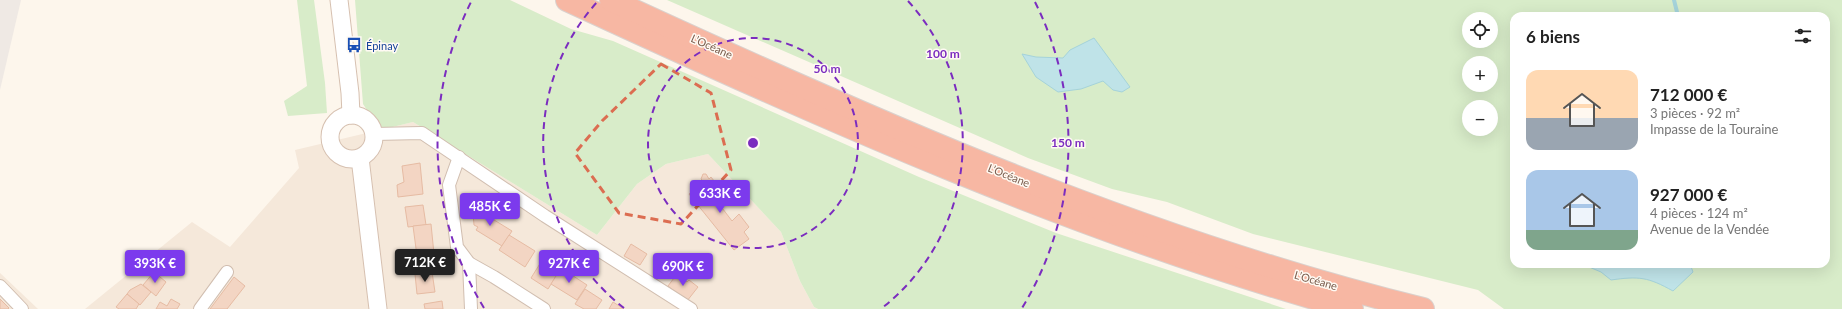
<!DOCTYPE html>
<html lang="fr">
<meta charset="utf-8">
<style>
body{margin:0;font-family:Lato,sans-serif;background:#f2f2f2;color:#222;height:100vh;display:flex;flex-direction:column;font-size:15px;white-space:nowrap}
*{box-sizing:border-box;margin:0}
p{font-size:13px;color:#767676}
.icon{flex:none;width:22px;height:22px;fill:none;stroke:currentColor;stroke-width:2;stroke-linecap:round;stroke-linejoin:round}
.map{position:relative;flex:1;overflow:hidden}
.sheet{position:absolute;left:1510px;top:12px;width:320px;height:256px;display:flex;flex-direction:column;background:#fff;border-radius:12px;box-shadow:0 4px 16px #0002}
.sheet>*{flex:none}
.fabs{position:absolute;left:1462px;top:12px;display:grid;gap:8px}
.fabs a{display:grid;place-items:center;width:36px;height:36px;border-radius:50%;background:#fff;box-shadow:0 4px 16px #0002;font-size:20px}
.price{position:absolute;translate:-50% -34px;padding:0 9px;border-radius:4px;background:#7c3aed;color:#fff;font-size:13px;line-height:26px;filter:drop-shadow(0 1px 2px #0008)}
.price::after{content:'';position:absolute;left:50%;top:24px;width:12px;height:9px;margin-left:-6px;background:inherit;clip-path:polygon(0 0,100% 0,50% 100%)}
.price.current{background:#222;color:#fff}
ul{padding:0;list-style:none}
li{display:flex;align-items:center;gap:12px;height:100px;padding:0 16px}
li span{display:grid;place-items:center;flex:none;width:112px;height:80px;border-radius:12px;color:#555}
li>.icon{margin-inline-start:auto}
span .icon{width:48px;height:48px;fill:#fffc;stroke-width:1}
li b{font-size:17px}
h2{display:flex;justify-content:space-between;align-items:center;height:48px;padding:0 16px;font-size:17px}
.map>svg:first-child{display:block}
</style>
<div class="map">
<svg width="1842" height="309" viewBox="0 0 1842 309">
<rect width="100%" height="100%" fill="#fdf6ec"/>
<g fill="#f5e8da">
<path d="M413,122L597,235L637,184L666,164L708,154L781,232L800,281L814,307L818,309H85L192,222L230,247L299,168L295,150Z"/>
<path d="M0,273L38,309H0Z"/>
</g>
<path fill="#efe9e4" d="M0,0H21L0,90Z"/>
<g fill="#d8ecc9" fill-rule="evenodd">
<path d="M297,0H314L325,83L327,113L288,116L284,101L307,86Z"/>
<path d="M355,0H510L571,29L613,41L919,177L1056,233L1286,309H818L814,307L800,281L781,232L708,154L666,164L637,184L597,235L413,122L380,130L363,104Z"/>
<path d="M667,0H1842V309H1504L1478,290L1253,234L1167,202L1112,189L1028,158ZM1514,16H1826V264H1514ZM1469,19H1491V41H1469ZM1469,63H1491V85H1469ZM1469,107H1491V129H1469Z"/>
</g>
<g fill="#bfe3e8" stroke="#a5d3da">
<path d="M1094,38L1130,87L1122,92L1113,90L1103,81L1081,89L1058,92L1036,77L1022,54L1036,57L1063,58L1070,50Z"/>
<path d="M1582,264H1690L1693,272L1673,291C1648,277 1639,276 1611,280L1601,272Z"/>
</g>
<g fill="none" stroke-linecap="round" stroke-linejoin="round">
<path stroke="#a5d3da" stroke-width="4" d="M1674,0L1678,16"/>
</g>
<g fill="#f3d5c3" stroke="#e6bba3">
<path d="M420,163L423,194L398,197L397,185L404,182L402,166Z"/>
<path d="M703,174H706L709,179L711,177L718,186L710,192L732,221L739,214L749,227L744,232L749,239L734,250L689,194L704,182L701,179Z"/>
<path d="M495,196L510,208L505,214L490,202Z"/>
<path d="M423,205L426,225L408,227L405,207Z"/>
<path d="M477,206L488,213L486,215L512,231L502,246L476,230L478,227L474,225L473,213Z"/>
<path d="M431,224L434,254L417,256L413,226Z"/>
<path d="M509,235L535,251L525,267L499,250Z"/>
<path d="M631,244L647,254L640,265L624,256Z"/>
<path d="M541,262L558,273L548,289L531,278Z"/>
<path d="M561,268L587,285L577,300L551,284Z"/>
<path d="M154,272L166,282L156,296L143,285Z"/>
<path d="M432,272L435,292L417,294L415,274Z"/>
<path d="M677,274L687,282L689,280L698,287L687,301L668,286Z"/>
<path d="M234,277L245,286L227,309H210Z"/>
<path d="M141,284L151,292L140,305L127,294L130,290Z"/>
<path d="M585,289L602,300L596,309H584L575,304Z"/>
<path d="M127,294L139,304L136,309H119L116,307Z"/>
<path d="M0,299L9,308L8,309H0Z"/>
<path d="M171,299L180,304L177,309H156L160,302L167,306Z"/>
<path d="M442,301L443,309H425L424,304Z"/>
<path d="M613,302L624,309H609Z"/>
</g>
<g fill="none" stroke-linecap="round" stroke-linejoin="round">
<defs>
<g id="street">
<path d="M374,134L422,133L545,216L691,309"/>
<path d="M459,157L449,185L457,247L469,263L494,277L544,309"/>
<path d="M469,263L471,309"/>
<path d="M0,286L22,309"/>
<path d="M200,309L227,272"/>
</g>
<g id="secondary">
<path d="M339,0L350,93L351,115"/>
<circle cx="352" cy="137" r="22"/>
<path d="M360,158L378,309"/>
</g>
<g id="highway">
<path d="M567,0C823,118 1080,234 1352,309"/>
<path d="M611,0C875,122 1139,239 1423,309"/>
</g>
</defs>
<use href="#street" stroke="#d1beb0" stroke-width="14"/>
<use href="#secondary" stroke="#d6c0b0" stroke-width="19"/>
<use href="#highway" stroke="#dad1cd" stroke-width="24"/>
<use href="#street" stroke="#fff" stroke-width="12"/>
<use href="#secondary" stroke="#fff" stroke-width="17"/>
<use href="#highway" stroke="#f7b7a3" stroke-width="22"/>
</g>
<path fill="none" stroke="#dc6d51" stroke-width="3" stroke-dasharray="8 5" stroke-linejoin="round" d="M661,64L711,93L731,170L681,224L619,213L575,153L602,121Z"/>
<g fill="none" stroke="#7b2cbf" stroke-width="2" stroke-dasharray="7 5">
<circle cx="753" cy="143" r="105"/>
<path d="M624 308A210 210 0 0 1 598 1M908 1A210 210 0 0 1 882 308"/>
<path d="M484 308A315 315 0 0 1 471 2M1035 2A315 315 0 0 1 1022 308"/>
</g>
<defs>
<symbol id="bus-bare" viewBox="-9 -9 18 18"><path d="M-5-6H5V4H4V6H2V4H-2V6H-4V4H-5ZM-3.5-4V0h7V-4ZM-3.5 1.2v1.5H-2V1.2ZM2 1.2v1.5H3.5V1.2Z" fill="#1a4fb4" stroke="#fffaf3" stroke-width="2.5" paint-order="stroke"/></symbol>
</defs>
<g fill-rule="evenodd">
<use href="#bus-bare" x="343" y="34" width="22" height="22"/>
</g>
<g text-anchor="middle" dominant-baseline="central" stroke-width="3" stroke-linejoin="round" paint-order="stroke">
<g font-size="11" fill="#164399" stroke="#fffaf3" text-anchor="start">
<text x="366" y="45">Épinay</text>
</g>
<g font-size="11" fill="#7a5c4d" stroke="#fffaf3">
<text transform="translate(712 46) rotate(24)">L’Océane</text>
<text transform="translate(1009 175) rotate(22)">L’Océane</text>
<text transform="translate(1316 280) rotate(16)">L’Océane</text>
</g>
</g>
<circle cx="753" cy="143" r="6" fill="#7b2cbf" stroke="#fffaf3" stroke-width="2"/>
<g font-size="12" text-anchor="middle" font-weight="bold" fill="#7b2cbf" stroke="#fffaf3" stroke-width="3" stroke-linejoin="round" paint-order="stroke">
<text x="943" y="58">100 m</text>
<text x="827" y="73">50 m</text>
<text x="1068" y="147">150 m</text>
</g>
</svg>
<div class="fabs">
<a><svg class="icon" aria-label="locate" viewBox="0 0 24 24"><circle cx="12" cy="12" r="6"/><path d="M12 2v4M12 18v4M2 12h4M18 12h4"/></svg></a>
<a>+</a>
<a>−</a>
</div>
<b class="price" style="left:720px;top:214px">633K €</b>
<b class="price" style="left:490px;top:227px">485K €</b>
<b class="price current" style="left:425px;top:283px">712K €</b>
<b class="price" style="left:155px;top:284px">393K €</b>
<b class="price" style="left:569px;top:284px">927K €</b>
<b class="price" style="left:683px;top:287px">690K €</b>
<section class="sheet">
<h2>6 biens<svg class="icon" aria-label="filters" viewBox="0 0 24 24"><path d="M4 7h16M4 17h16"/><circle cx="9" cy="7" r="2"/><circle cx="15" cy="17" r="2"/></svg></h2>
<ul>
<li><span style="background:linear-gradient(#ffd9b3 60%,#9aa5b1 0)"><svg class="icon" aria-label="home" viewBox="0 0 24 24"><path d="M3 11l9-7 9 7M6 9v11h12V9"/></svg></span><div><b>712 000 €</b><p>3 pièces · 92 m²</p><p>Impasse de la Touraine</p></div></li>
<li><span style="background:linear-gradient(#a9c7e8 75%,#7fa58c 0)"><svg class="icon" aria-label="home" viewBox="0 0 24 24"><path d="M3 11l9-7 9 7M6 9v11h12V9"/></svg></span><div><b>927 000 €</b><p>4 pièces · 124 m²</p><p>Avenue de la Vendée</p></div></li>
</ul>
</section>
</div>
